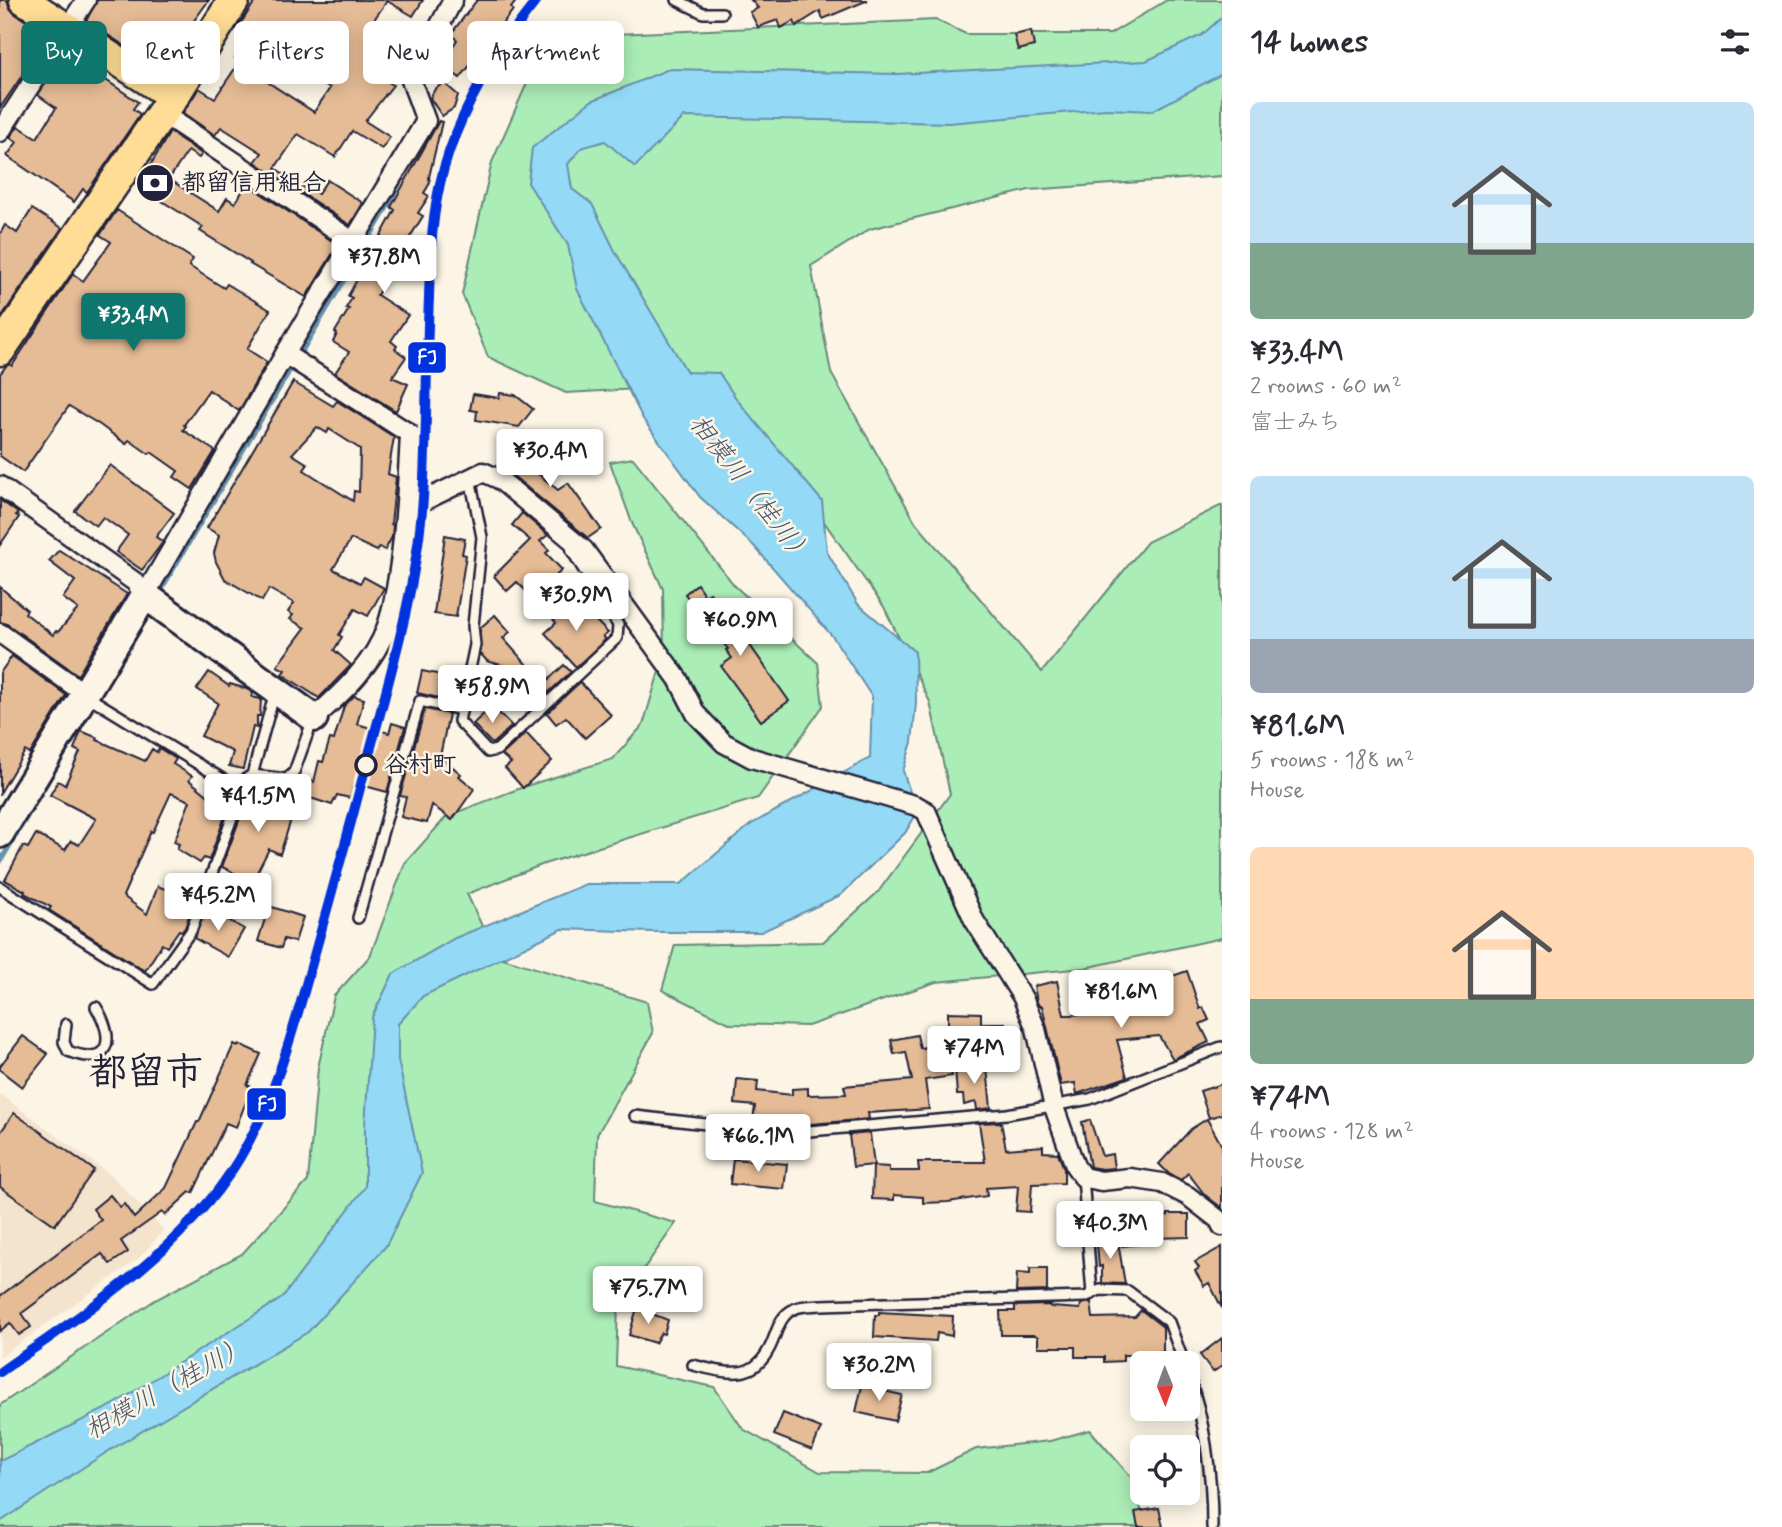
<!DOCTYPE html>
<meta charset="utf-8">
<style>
body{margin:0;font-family:Mynerve,"Klee One",sans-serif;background:#f2f2f3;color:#2b2b33;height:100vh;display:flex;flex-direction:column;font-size:26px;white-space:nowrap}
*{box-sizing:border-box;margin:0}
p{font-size:23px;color:#7c7c81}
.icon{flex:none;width:38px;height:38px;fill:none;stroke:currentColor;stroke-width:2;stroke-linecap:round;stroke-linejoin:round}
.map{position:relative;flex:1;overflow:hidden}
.sheet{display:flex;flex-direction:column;background:#fff;width:560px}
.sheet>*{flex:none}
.guide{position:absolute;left:21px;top:21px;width:665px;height:63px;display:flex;gap:14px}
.needle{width:46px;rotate:179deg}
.tools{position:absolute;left:1130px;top:1351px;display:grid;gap:14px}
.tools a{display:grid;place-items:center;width:70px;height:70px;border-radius:10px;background:#fff;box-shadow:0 4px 18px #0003;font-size:35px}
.price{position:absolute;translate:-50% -60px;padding:0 16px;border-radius:7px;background:#fff;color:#222;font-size:23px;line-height:46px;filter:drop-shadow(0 2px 4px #0008)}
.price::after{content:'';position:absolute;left:50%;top:42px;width:21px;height:16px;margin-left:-10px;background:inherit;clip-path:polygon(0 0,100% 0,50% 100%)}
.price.selected{background:#0f766e;color:#fff}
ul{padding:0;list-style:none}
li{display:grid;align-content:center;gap:14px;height:371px;padding:0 28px}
li span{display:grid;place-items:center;height:217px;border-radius:10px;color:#555}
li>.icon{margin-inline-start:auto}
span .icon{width:126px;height:126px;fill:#fffc;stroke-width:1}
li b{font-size:30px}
h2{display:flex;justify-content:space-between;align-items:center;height:84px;padding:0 28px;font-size:30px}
.pill{padding:0 24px;border-radius:10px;background:#fff;box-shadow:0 4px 18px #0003;font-size:24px;line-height:63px}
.pill.selected{background:#0f766e;color:#fff}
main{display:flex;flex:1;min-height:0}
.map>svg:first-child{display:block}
</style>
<main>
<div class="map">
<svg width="1222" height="1527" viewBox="0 0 1222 1527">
<rect width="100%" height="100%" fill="#fcf5e5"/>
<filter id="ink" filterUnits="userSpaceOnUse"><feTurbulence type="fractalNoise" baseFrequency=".0143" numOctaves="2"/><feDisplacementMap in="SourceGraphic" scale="14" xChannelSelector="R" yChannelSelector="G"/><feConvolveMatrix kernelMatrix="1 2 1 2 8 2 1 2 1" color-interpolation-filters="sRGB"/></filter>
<g filter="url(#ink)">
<path fill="#f5e4cd" d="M0,1094L111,1175L164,1230L138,1259L0,1357Z"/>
<g fill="#abedb7" stroke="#668879" stroke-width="2">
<path d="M1167,0H1222V176L1029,190L870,229L811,266L831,373L916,523L1042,672L1147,542L1222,505V938L1085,968L936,982L808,1026L731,1024L662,990L675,945L823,942L878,892L950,794L930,702L884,607L784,465L691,386L566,393L488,357L462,294L492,162L535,65L615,34L936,20L966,34H1110Z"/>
<path d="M633,458L735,586L818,663L823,706L758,798L544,864L467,894L496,956L647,1002L653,1033L597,1135L595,1201L676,1223L618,1305L616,1366L714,1387L743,1429L820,1472L927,1473L976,1449L1050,1441L1090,1430L1138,1485L1143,1527H0V1405L155,1300L242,1254L308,1181L318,1068L334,996L370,956L405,863L447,816L526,786L613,759L643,725L664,655L663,589L632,523L610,462Z"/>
</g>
<path fill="#94daf6" stroke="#6690ab" stroke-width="2" d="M1222,17V74L1152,111L1106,109L949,123L684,117L635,167L605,141L581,148L568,164L572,189L592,204L616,253L687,372L719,373L738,401L822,501L827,552L858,604L915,652L916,703L912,742L903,771L917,813L905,833L841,895L761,932H652L562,929L423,996L398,1024V1060L422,1173L386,1246L308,1332L107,1452L0,1522V1461L113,1405L282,1298L365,1187V1126L372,1017L393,974L455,938L586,884H681L750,825L870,758L872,697L833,637L754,546L700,497L643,419L577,289L568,245L528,183L532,148L591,101L669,69L897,74L1146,61L1202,35Z"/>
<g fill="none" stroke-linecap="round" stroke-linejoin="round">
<g stroke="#6690ab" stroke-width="5">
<path d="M302,351L384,213L405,172"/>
<path d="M161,590L290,370"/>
<path d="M0,862L79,729"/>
</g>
</g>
<g fill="#e6bc96" stroke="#22223b" stroke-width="2" fill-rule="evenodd">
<path d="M0,0H7L9,7L14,13L49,36L0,108Z"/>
<path d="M97,0H209L193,22L198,25L167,73L86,21Z"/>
<path d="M256,0H423L413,16L387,1L366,31L401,55L384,79L393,85L365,121L390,137L382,149L352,131L335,157L298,134L275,168L311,192L312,190L318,194L327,180L363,203L350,225L255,162L262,153L221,127L215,135L183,113L199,88L215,98L240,61L235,58L249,37L237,29ZM278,55L330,88L314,112L260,77Z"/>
<path d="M477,0H517L511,8L513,10L460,78L441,64L457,40L451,34Z"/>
<path d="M751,0H868L823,19L820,11L796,26L794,21L781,28L778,20L758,27L750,12L758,8Z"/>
<path d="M1031,31L1034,46L1018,50L1014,35Z"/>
<path d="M68,48L100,70L97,74L138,102L133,109L140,114L87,192L83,189L74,202L7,156L17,142L10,138L18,126L37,138L56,108L38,95Z"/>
<path d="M444,83L458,95L454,108L442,116L430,98L435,89Z"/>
<path d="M439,121L442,122L429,177L430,183L424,193L429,196L418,213L423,216L407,242L414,246L403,265L397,262L377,295L408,315L391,341L397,346L395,349L406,357L392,377L408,384L396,411L335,373L349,352L333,342L337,334L335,332L349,309L346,308L352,298L348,296L395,210L391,207Z"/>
<path d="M170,132L202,154L199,158L188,151L169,179L219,211L227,198L235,203L247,184L338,245L306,297L250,264L251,263L200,231L203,227L138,186Z"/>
<path d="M32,209L62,228L0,319V234L5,225L17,233Z"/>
<path d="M117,210L193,259L189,266L224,288L227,284L270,310L247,349L267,362L239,411L209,390L184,425L186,426L183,430L215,451L192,489L174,477L178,471L151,452L149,454L129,440L126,444L100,425L69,406L23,472L0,456V374L6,366L10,364L12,366L73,274L83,281L111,242L100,235Z"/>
<path d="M293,382L333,406L337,401L394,437L388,474L396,477L391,524L393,525L392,537L385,550L380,547L377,551L351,539L333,569L360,583L364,577L384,588L368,616L355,609L339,635L342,637L334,650L351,665L319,698L282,674L285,670L277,666L305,628L290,619L293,615L288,612L294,603L269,589L262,601L225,579L216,562L214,553L219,535L207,528ZM317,427L327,433L329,429L360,449L359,492L354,491L353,501L304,470L308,464L292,454Z"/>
<path d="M500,393L515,395L533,409L519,427L476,420L477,411L470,410L473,394L499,398Z"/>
<path d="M524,437L543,453L531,468L558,490L568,483L601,529L588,538L512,475L515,472L502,461Z"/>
<path d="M110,465L174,513L156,537L163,542L142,570L116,552L128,535L103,517L96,526L75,511Z"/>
<path d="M0,500L18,513L16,515L19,517L0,545Z"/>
<path d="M522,513L548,535L540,541L549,550L546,553L562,570L533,598L517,582L507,591L494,576L530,540L512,525Z"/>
<path d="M445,535L465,539L462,554L466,555L456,617L434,614Z"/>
<path d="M59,550L127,594L78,675L7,624L0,622V587L27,610L25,613L53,635L56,631L58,632L78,609L63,598L75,581L49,561Z"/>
<path d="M697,584L705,596L710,593L719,605L721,604L789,701L761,721L721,666L732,658L726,650L728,649L685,594Z"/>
<path d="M575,599L608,633L603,637L606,639L576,667L545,633L556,623L553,619Z"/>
<path d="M495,615L510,632L503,638L536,675L487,661L480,653V628Z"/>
<path d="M12,656L66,695L30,754L25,751L0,793V673Z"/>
<path d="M564,665L571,672L538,702L532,695L539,668L549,679Z"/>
<path d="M422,671L442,675V680L456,684L452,701L417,693Z"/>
<path d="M209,672L229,686L230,684L247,689L253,693L252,697L261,699L260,716H257V728L253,727L243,769L229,766L233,752L201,736L218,703L197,689Z"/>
<path d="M580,682L611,715L585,738L566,717L556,724L547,713Z"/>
<path d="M354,696L364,699L357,724L389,733L392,723L405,727L387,792L354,783L350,798L337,795L332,805L301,795L306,779L314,782L319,761L323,762L330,739L334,740L344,706Z"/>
<path d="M492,706L512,726L492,744L473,724Z"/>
<path d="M425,709L449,714L440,756L461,774L459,776L474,789L452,820L432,805L427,823L401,817L406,797L400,796Z"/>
<path d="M81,731L98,738L97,740L145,761L152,749L157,752L159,748L176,759L173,764L192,776L189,780L227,811L209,860L204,858L200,863L177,849L179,844L174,842L190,801L171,793L153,832L151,831L123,896L147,914L158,886L194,901L185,928L182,931L179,930L167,947L162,944L145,971L49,910L51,907L24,893L25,891L5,880L23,846L28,848L36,834L65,850L71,841L79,845L96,819L50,795L58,781L65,785L80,752L74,749Z"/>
<path d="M526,733L552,761L523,788L505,768L511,763L502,755Z"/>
<path d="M250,791L296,804L280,854L269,849L252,882L222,867Z"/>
<path d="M269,906L303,917L295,942L284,939L281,948L258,941Z"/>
<path d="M207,908L244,929L228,957L194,938Z"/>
<path d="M1187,971L1200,1009L1203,1007L1209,1020L1200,1024L1209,1042L1173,1059L1159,1036L1117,1040L1127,1077L1077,1094L1075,1083L1061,1085L1042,1006H1039L1037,1002L1034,986L1057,981L1064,1015H1072L1125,1008L1123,998L1153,986L1152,983Z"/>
<path d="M948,1012L981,1013V1023H1005V1041L948,1039Z"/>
<path d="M917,1035L920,1048L946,1044L952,1076L925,1080L929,1109L868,1113L869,1119L788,1126L753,1121L755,1106L735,1104L737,1079L758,1081L757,1091L792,1095V1089L808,1088V1095L846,1094L844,1086L912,1080L906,1052L894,1054L891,1040Z"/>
<path d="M23,1036L48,1054L22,1087L0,1070V1066Z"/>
<path d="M234,1044L238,1046L239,1044L261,1054L247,1085L252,1087L236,1127L226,1123L193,1193L190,1192L165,1215L162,1212L121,1241L128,1252L110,1264L102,1254L22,1313L31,1327L19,1335L10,1323L0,1331V1296L101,1220L93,1209L110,1195L120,1207L124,1204L134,1218L166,1188L197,1122H199Z"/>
<path d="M955,1067L987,1068L991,1108L977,1110L976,1102L964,1105L963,1095H957Z"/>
<path d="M1222,1084V1114L1209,1118L1200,1091Z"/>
<path d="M14,1113L94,1170L55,1225L0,1187V1133Z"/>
<path d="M1207,1119L1222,1146V1208L1205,1195L1188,1173L1181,1180L1169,1174L1159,1164L1191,1129Z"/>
<path d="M1090,1120L1102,1156L1112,1154L1114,1168L1102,1169L1090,1167L1082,1122Z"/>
<path d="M1001,1122L1006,1149L1043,1146V1152L1058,1153L1064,1169V1183L1032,1184L1030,1212L1016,1211L1018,1186L986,1188L987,1196L948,1202L923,1203V1197L894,1195V1200L872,1199L873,1166L889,1167V1171H919L918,1162H985L979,1123Z"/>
<path d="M870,1133L874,1165L853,1167L849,1135Z"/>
<path d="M733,1159L787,1164L784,1189L730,1184Z"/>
<path d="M1168,1214H1189V1237L1153,1238V1243L1122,1246L1119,1217L1138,1215L1139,1220L1168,1216Z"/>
<path d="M1117,1236L1125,1284L1102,1283V1266L1099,1267L1097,1243H1100L1099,1238Z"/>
<path d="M1222,1247V1308L1209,1283L1204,1286L1195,1271L1199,1268L1195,1262Z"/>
<path d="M1030,1268H1047V1291L1016,1292L1017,1273L1030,1274Z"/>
<path d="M1091,1302L1093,1318L1135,1317L1141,1310L1163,1327V1352H1134V1355H1123V1361L1104,1362V1357H1075V1347H1038V1337L1035,1335H1001L1000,1311H1015V1306L1048,1305L1051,1307L1080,1309L1081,1304Z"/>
<path d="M637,1308L668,1320L664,1334L661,1333L655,1343L629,1335Z"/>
<path d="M879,1312L953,1316L952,1336L937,1333L936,1341L874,1337L875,1315H879Z"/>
<path d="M1222,1338V1366L1213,1372L1200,1355Z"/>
<path d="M862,1386L902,1395L895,1421L856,1412Z"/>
<path d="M783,1413L821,1428L812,1450L774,1435Z"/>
<path d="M1159,1508L1163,1527H1138L1135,1512Z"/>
</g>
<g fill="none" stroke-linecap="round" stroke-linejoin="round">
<defs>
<g id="service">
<path d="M677,0L703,13H722"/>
<path d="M470,478L482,537L473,626L475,645L459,721L488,752L497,750L617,638L618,625L572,551L570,542"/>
<path d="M252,775L287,779L294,772L313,719"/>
<path d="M234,786L252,775L275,692"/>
<path d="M0,887L153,984L191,931L237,804L234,786L87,696"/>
<path d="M358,918L420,701L462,710"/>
<path d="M66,1024L64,1042L68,1051C110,1068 116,1039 96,1007"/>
<path d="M635,1116L786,1133L1007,1114L1090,1099L1221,1047"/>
<path d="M1083,1177L1092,1294"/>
<path d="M693,1365C734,1375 759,1382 775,1335C779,1324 783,1314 794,1309C801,1305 813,1306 821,1305L1085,1297L1100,1290L1128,1291L1169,1322L1184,1363"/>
<path d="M1188,1374C1206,1423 1212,1475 1212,1527"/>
</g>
<g id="minor">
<path d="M162,113L354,242"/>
<path d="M0,132L86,0"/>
<path d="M285,354L410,434C408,477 406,520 400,563C397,584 394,606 387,626C375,663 342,693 314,718"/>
<path d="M0,486L135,582L145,595L285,354L426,121L411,80L453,0"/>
<path d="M407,509L483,472L499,479L584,550L678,679L696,714L724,743L752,758L917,806L926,811L974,920L1023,998L1036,1029L1054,1107L1075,1166L1083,1177L1101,1181L1130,1178L1162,1183L1188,1196L1219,1220L1222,1226"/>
<path d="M0,633L85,694"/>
</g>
<path id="secondary" d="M0,834L145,595L314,718"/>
<path id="primary" d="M24,0L173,97"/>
<path id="trunk" d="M0,350L173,97L234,0"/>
</defs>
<use href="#service" stroke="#22223b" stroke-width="14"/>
<use href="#minor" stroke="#22223b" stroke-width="23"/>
<use href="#secondary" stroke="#22223b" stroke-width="32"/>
<use href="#primary" stroke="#22223b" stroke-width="33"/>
<use href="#trunk" stroke="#22223b" stroke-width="35"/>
<use href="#service" stroke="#fcf5e5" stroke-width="9"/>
<use href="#minor" stroke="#fcf5e5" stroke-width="18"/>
<use href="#secondary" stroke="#fcf5e5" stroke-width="26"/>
<use href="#primary" stroke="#ffdd96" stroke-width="28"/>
<use href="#trunk" stroke="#ffdd96" stroke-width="30"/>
<defs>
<path id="rail-1" d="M0,1372C77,1318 160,1265 218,1190C269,1123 290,1042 312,963C328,906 344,849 359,792C384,695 416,598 423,498C427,431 426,364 429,298C430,254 432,210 444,168C462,105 497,50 537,0"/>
</defs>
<use href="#rail-1" stroke="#fcf5e5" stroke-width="16"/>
<use href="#rail-1" stroke="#03d" stroke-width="10"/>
</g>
</g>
<defs>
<symbol id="bank-disc" viewBox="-11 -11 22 22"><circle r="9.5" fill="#22223b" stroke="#fcf5e5"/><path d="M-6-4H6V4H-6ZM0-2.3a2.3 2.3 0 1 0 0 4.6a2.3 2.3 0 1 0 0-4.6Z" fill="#fff"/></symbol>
</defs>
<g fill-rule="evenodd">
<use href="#bank-disc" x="133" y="161" width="44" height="44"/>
</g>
<circle fill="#fcf5e5" stroke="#22223b" stroke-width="3.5" cx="366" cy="765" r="10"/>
<g text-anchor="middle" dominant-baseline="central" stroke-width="5" stroke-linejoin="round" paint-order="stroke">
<g font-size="24" font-weight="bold" fill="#22223b" stroke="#fcf5e5" text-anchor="start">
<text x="182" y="183">都留信用組合</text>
</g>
<g font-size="24" font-weight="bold" fill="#22223b" stroke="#fcf5e5" text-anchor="start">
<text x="384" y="765">谷村町</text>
</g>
<g font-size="26" font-style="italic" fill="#445973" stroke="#fcf5e5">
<text transform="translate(750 490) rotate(52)">相模川（桂川）</text>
<text transform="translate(167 1389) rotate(-29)">相模川（桂川）</text>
</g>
<g font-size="38" font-weight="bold" fill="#22223b" stroke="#fcf5e5">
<text x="146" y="1073">都留市</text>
</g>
</g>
<g stroke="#fcf5e5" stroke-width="2.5">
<rect x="407" y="341" width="40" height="33" rx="7" fill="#03d"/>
<rect x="246" y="1087" width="41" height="34" rx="7" fill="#03d"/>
</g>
<g font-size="19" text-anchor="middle" font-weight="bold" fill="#fff">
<text x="427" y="364">FJ</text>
<text x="267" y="1111">FJ</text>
</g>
</svg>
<div class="tools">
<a><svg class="needle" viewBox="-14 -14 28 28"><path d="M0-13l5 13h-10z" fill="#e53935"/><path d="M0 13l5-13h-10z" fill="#7c7c81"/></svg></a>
<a><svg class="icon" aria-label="locate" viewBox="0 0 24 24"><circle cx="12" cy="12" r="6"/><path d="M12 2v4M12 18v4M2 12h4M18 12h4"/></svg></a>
</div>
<b class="price" style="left:384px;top:295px">¥37.8M</b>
<b class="price selected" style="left:133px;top:353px">¥33.4M</b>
<b class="price" style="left:550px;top:489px">¥30.4M</b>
<b class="price" style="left:576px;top:633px">¥30.9M</b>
<b class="price" style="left:740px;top:658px">¥60.9M</b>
<b class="price" style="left:492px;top:725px">¥58.9M</b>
<b class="price" style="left:258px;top:834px">¥41.5M</b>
<b class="price" style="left:218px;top:933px">¥45.2M</b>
<b class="price" style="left:1121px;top:1030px">¥81.6M</b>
<b class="price" style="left:974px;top:1086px">¥74M</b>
<b class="price" style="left:758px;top:1174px">¥66.1M</b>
<b class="price" style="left:1110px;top:1261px">¥40.3M</b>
<b class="price" style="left:648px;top:1326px">¥75.7M</b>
<b class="price" style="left:879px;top:1403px">¥30.2M</b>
<div class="guide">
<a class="pill selected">Buy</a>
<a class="pill">Rent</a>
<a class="pill">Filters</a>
<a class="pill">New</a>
<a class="pill">Apartment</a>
</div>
</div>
<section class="sheet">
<h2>14 homes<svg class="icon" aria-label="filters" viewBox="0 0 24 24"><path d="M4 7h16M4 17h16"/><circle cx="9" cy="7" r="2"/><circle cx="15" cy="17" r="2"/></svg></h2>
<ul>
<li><span style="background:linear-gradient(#bfe0f5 65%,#7fa58c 0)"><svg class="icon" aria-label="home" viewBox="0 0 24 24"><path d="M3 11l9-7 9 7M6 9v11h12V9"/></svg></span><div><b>¥33.4M</b><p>2 rooms · 60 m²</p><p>富士みち</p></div></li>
<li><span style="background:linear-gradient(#bfe0f5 75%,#9aa5b1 0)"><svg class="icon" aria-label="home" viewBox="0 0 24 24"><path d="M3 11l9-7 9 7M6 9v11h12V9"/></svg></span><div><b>¥81.6M</b><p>5 rooms · 188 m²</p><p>House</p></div></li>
<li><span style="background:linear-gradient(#ffd9b3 70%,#7fa58c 0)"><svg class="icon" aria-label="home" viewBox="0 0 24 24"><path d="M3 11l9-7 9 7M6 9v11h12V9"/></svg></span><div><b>¥74M</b><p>4 rooms · 128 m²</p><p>House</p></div></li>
</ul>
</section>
</main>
